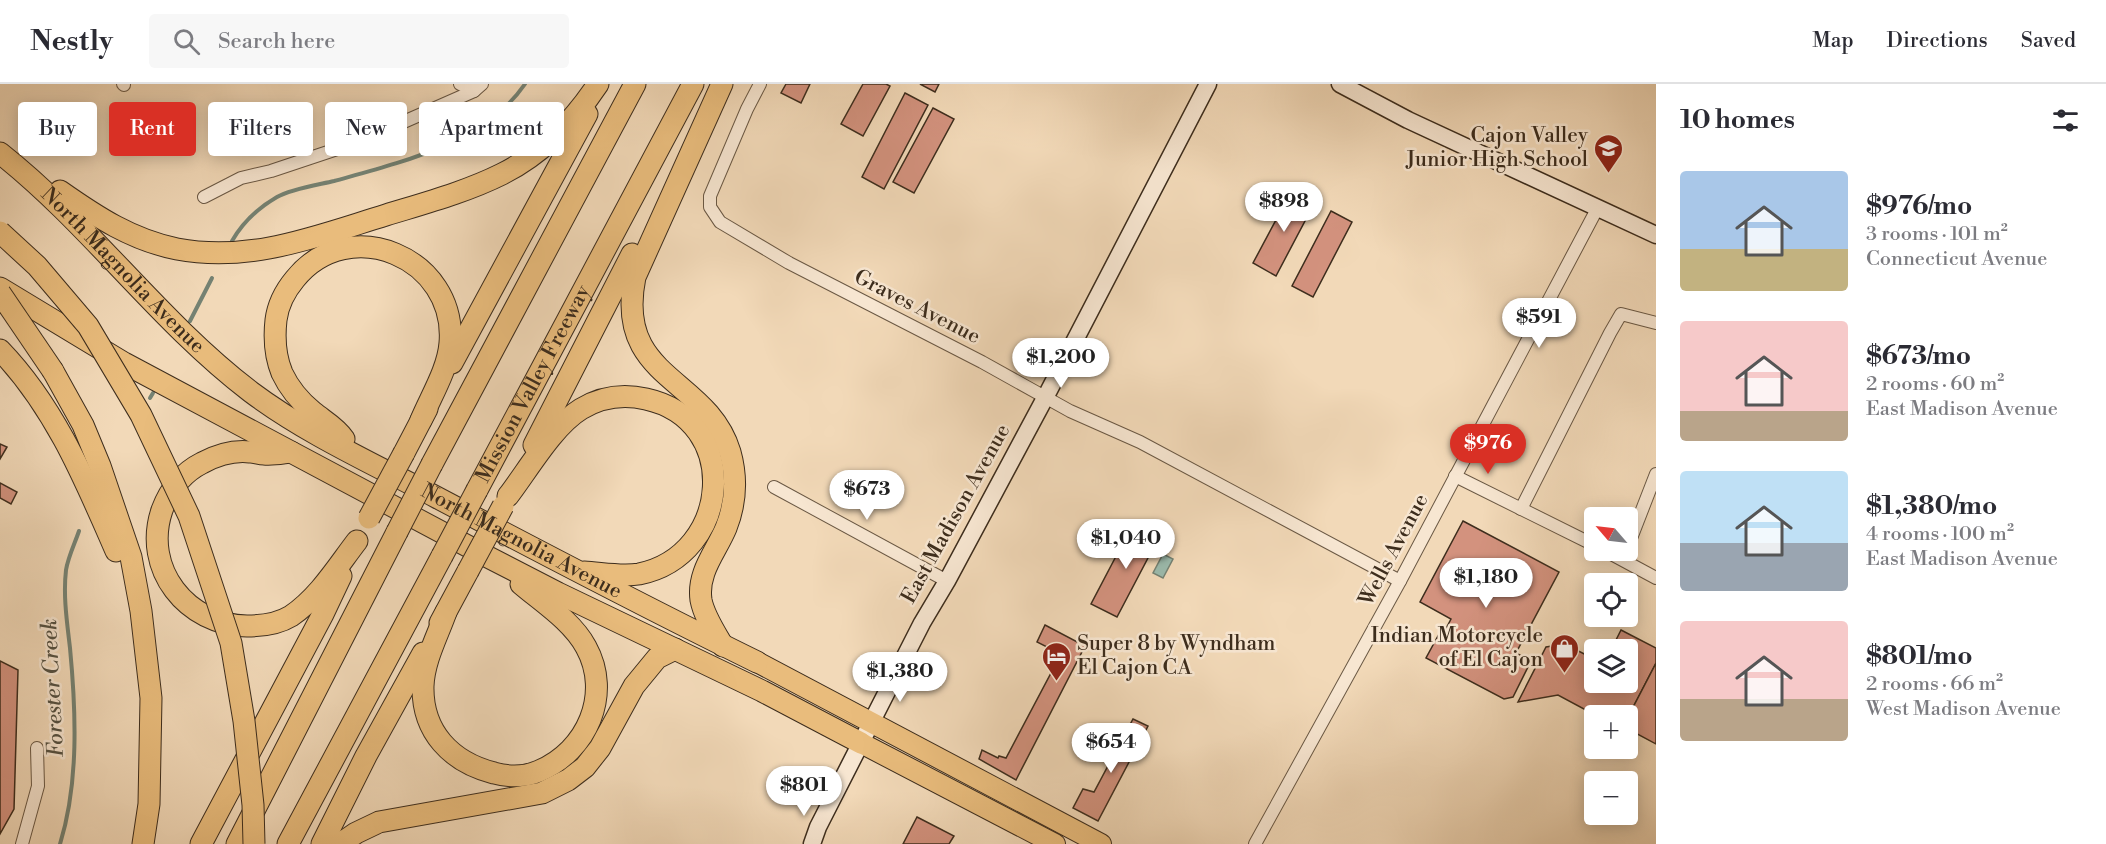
<!DOCTYPE html>
<meta charset="utf-8">
<style>
body{margin:0;font-family:"Libre Bodoni",serif;background:#f7f7f7;color:#2b2b33;height:100vh;display:flex;flex-direction:column;font-size:22px;white-space:nowrap}
*{box-sizing:border-box;margin:0}
p{font-size:20px;color:#7c7c81}
.icon{flex:none;width:33px;height:33px;fill:none;stroke:currentColor;stroke-width:2;stroke-linecap:round;stroke-linejoin:round}
.map{position:relative;flex:1;overflow:hidden}
.details{display:flex;flex-direction:column;background:#fff;width:450px}
.details>*{flex:none}
.banner{position:absolute;left:18px;top:18px;width:570px;height:54px;display:flex;gap:12px}
.needle{width:39px;rotate:298deg}
.buttons{position:absolute;left:1584px;top:423px;display:grid;gap:12px}
.buttons a{display:grid;place-items:center;width:54px;height:54px;border-radius:6px;background:#fff;box-shadow:0 3px 15px #0003;font-size:30px}
.price{position:absolute;translate:-50% -51px;padding:0 14px;border-radius:21px;background:#fff;color:#222;font-size:20px;line-height:39px;filter:drop-shadow(0 2px 3px #0008)}
.price::after{content:'';position:absolute;left:50%;top:36px;width:18px;height:14px;margin-left:-9px;background:inherit;clip-path:polygon(0 0,100% 0,50% 100%)}
.price.on{background:#d93025;color:#fff}
ul{padding:0;list-style:none}
li{display:flex;align-items:center;gap:18px;height:150px;padding:0 24px}
li span{display:grid;place-items:center;flex:none;width:168px;height:120px;border-radius:6px;color:#555}
li>.icon{margin-inline-start:auto}
span .icon{width:72px;height:72px;fill:#fffc;stroke-width:1}
li b{font-size:26px}
h2{display:flex;justify-content:space-between;align-items:center;height:72px;padding:0 24px;font-size:26px}
.pill{padding:0 21px;border-radius:6px;background:#fff;box-shadow:0 3px 15px #0003;font-size:21px;line-height:54px}
.pill.on{background:#d93025;color:#fff}
header{display:flex;align-items:center;gap:36px;box-sizing:border-box;height:84px;padding:0 30px;background:#fff;border-bottom:2px solid #e1e1e2}
header strong{font-size:28px}
nav{display:flex;gap:33px;margin-inline-start:auto;font-size:21px}
.search{width:420px;height:54px;background:#f7f7f7;display:flex;align-items:center;gap:15px;box-sizing:border-box;padding:0 21px;border-radius:6px;color:#7c7c81;font-size:22px}
main{display:flex;flex:1;min-height:0}
.map>svg:first-child{display:block}
</style>
<header>
<strong>Nestly</strong>
<div class="search"><svg class="icon" aria-label="search" viewBox="0 0 24 24"><circle cx="10" cy="10" r="6"/><path d="M15 15l6 6"/></svg>Search here</div>
<nav><a>Map</a><a>Directions</a><a>Saved</a></nav>
</header>
<main>
<div class="map">
<svg width="1656" height="760" viewBox="0 0 1656 760">
<rect width="100%" height="100%" fill="#f2d9b8"/>
<filter id="stains"><feTurbulence type="fractalNoise" baseFrequency=".00333" numOctaves="4"/><feColorMatrix values="0 0 0 0 .2 0 0 0 0 .09 0 0 0 0 .02 0 0 0 .5 -.17"/></filter>
<radialGradient id="worn" r=".72"><stop offset=".6" stop-color="#630" stop-opacity="0"/><stop offset="1" stop-color="#630" stop-opacity=".3"/></radialGradient>
<path fill="#9bbaac" stroke="#758273" stroke-width="1.5" d="M1163,470L1173,475L1163,494L1153,489Z"/>
<g fill="none" stroke-linecap="round" stroke-linejoin="round">
<g stroke="#758273" stroke-width="4">
<path d="M232,157C243,138 258,124 277,113C291,105 317,101 334,97C399,79 485,59 525,0"/>
<path d="M190,237L212,194"/>
<path d="M150,314L153,309"/>
<path d="M60,760C79,699 76,627 70,564C67,538 63,512 66,486C68,473 75,459 79,447"/>
</g>
</g>
<g fill="#d3927e" stroke="#3d2d1d" stroke-width="1.5">
<path d="M786,0H810L801,19L781,9Z"/>
<path d="M863,0H886L890,2L863,52L841,40Z"/>
<path d="M920,0H939L935,8Z"/>
<path d="M905,9L928,21L884,105L862,93Z"/>
<path d="M933,24L954,35L914,109L893,98Z"/>
<path d="M1292,106L1315,118L1276,192L1253,179Z"/>
<path d="M1331,127L1352,138L1313,213L1292,202Z"/>
<path d="M0,360L7,363L0,375Z"/>
<path d="M0,399L17,408L11,420L0,414Z"/>
<path d="M1463,437L1559,488L1516,569L1531,577L1513,613L1504,615L1426,574L1439,550L1442,552L1451,535L1420,518Z"/>
<path d="M1134,438L1160,451L1117,533L1091,520Z"/>
<path d="M1045,541L1085,562L1016,696L979,675L982,666L998,674L999,672L1006,674L1061,570L1037,558Z"/>
<path d="M1621,546L1656,564V579L1628,633V632H1597L1558,611L1518,618L1546,563L1565,560L1594,575V598H1628V566H1611Z"/>
<path d="M0,577L18,586L14,725L0,750Z"/>
<path d="M1656,579V660L1628,645V633Z"/>
<path d="M1133,635L1148,642L1098,737L1073,724L1083,705L1094,708Z"/>
<path d="M917,733L954,752L949,760H903Z"/>
</g>
<g fill="none" stroke-linecap="round" stroke-linejoin="round">
<defs>
<g id="street">
<path d="M123,0L124,1"/>
<path d="M460,0L474,7"/>
<path d="M760,0L747,25L710,112V123L720,138L789,179L982,278L1070,327L1140,358L1400,497"/>
<path d="M204,113L241,94L271,87L358,58L474,7L482,0"/>
<path d="M1455,392L1594,461"/>
<path d="M774,403L947,497"/>
<path d="M1521,425L1610,249L1621,230L1656,239"/>
<path d="M1628,462L1656,390"/>
<path d="M1604,466L1656,494"/>
<path d="M22,760L38,702L37,664"/>
<path d="M1255,760L1400,497L1597,125"/>
</g>
<g id="secondary">
<path d="M1340,0L1408,36L1656,151"/>
<path d="M812,760L818,743L922,539L947,497L1045,314L1208,0"/>
</g>
<g id="primary">
<path d="M757,578L1101,760"/>
<path d="M861,659L1055,760"/>
</g>
<g id="highway">
<path d="M722,0L635,193C614,296 707,292 730,368C737,393 736,419 726,444C716,468 697,488 701,516C704,532 715,548 723,562"/>
<path id="s1" d="M0,69C91,141 158,237 251,308C307,350 374,380 436,413C542,469 649,525 757,578"/>
<path d="M60,107C97,133 132,156 177,165C251,179 317,152 386,131C425,119 466,108 502,90C542,70 574,36 598,0"/>
<path d="M0,204L124,279L490,474L558,509L762,607L861,659"/>
<path d="M0,266C55,323 85,396 116,467"/>
<path d="M452,279L587,30"/>
<path d="M53,287L83,341L100,382L131,473L141,527L151,614L149,720L143,760"/>
<path d="M344,355C336,343 324,337 313,328C301,318 289,304 282,289C275,272 274,254 276,236C278,220 285,207 295,195C349,128 457,174 450,259C448,285 431,312 421,336"/>
<path d="M534,361L632,170"/>
<path d="M291,368C282,369 273,371 264,370C259,370 255,368 250,368C233,366 217,371 202,379C182,389 170,405 162,426C142,485 187,541 247,542C262,542 278,540 291,532C319,513 337,483 357,457"/>
<path d="M404,369L427,325"/>
<path d="M432,380L635,0"/>
<path id="s2" d="M477,406L693,0"/>
<path d="M508,412C528,386 553,342 581,325C601,313 624,310 646,315C742,336 732,471 639,490C622,493 602,489 584,488"/>
<path d="M446,528C438,551 424,576 423,602C422,648 451,678 494,689C508,693 525,693 539,687C587,667 612,610 586,563C572,537 542,518 521,500"/>
<path d="M440,539L468,487"/>
<path d="M201,760L323,530L341,492"/>
<path d="M237,760L397,448"/>
<path d="M288,760L442,472"/>
<path d="M322,760L366,672L423,569"/>
<path d="M340,760L356,749L379,738L542,709L568,696L585,683L600,664L634,602L657,574L675,565"/>
</g>
</defs>
<use href="#street" stroke="#6a5844" stroke-width="14"/>
<use href="#secondary" stroke="#3d2d1d" stroke-width="19"/>
<use href="#primary" stroke="#3d2d1d" stroke-width="22"/>
<use href="#highway" stroke="#3d2d1d" stroke-width="23"/>
<use href="#street" stroke="#f7e6d1" stroke-width="12"/>
<use href="#secondary" stroke="#f7e6d1" stroke-width="16"/>
<use href="#primary" stroke="#e9bc7c" stroke-width="20"/>
<use href="#highway" stroke="#e9bc7c" stroke-width="21"/>
<defs>
<g id="highway-bridge">
<path d="M0,148L37,182L88,242L141,331L189,432L231,559L244,637L253,721L254,760"/>
<path d="M0,209L53,287"/>
<path d="M369,434L404,369"/>
<path d="M397,448L432,380"/>
<path d="M442,472L477,406"/>
<path d="M468,487L503,422"/>
</g>
</defs>
<use href="#highway-bridge" stroke="#3d2d1d" stroke-width="23" stroke-linecap="butt"/>
<use href="#highway-bridge" stroke="#e9bc7c" stroke-width="21"/>
</g>
<defs>
<symbol id="school-pin" viewBox="-11 -11 22 30"><path d="M0 17L-7.5 6A9.5 9.5 0 1 1 7.5 6Z" fill="#8f2418" stroke="#f7e6d1"/><path d="M0-5L7-2L0 1L-7-2ZM-4 1L0 2.5L4 1V4Q0 6-4 4Z" fill="#fff"/></symbol>
<symbol id="shop-pin" viewBox="-11 -11 22 30"><path d="M0 17L-7.5 6A9.5 9.5 0 1 1 7.5 6Z" fill="#8f2418" stroke="#f7e6d1"/><path d="M-5-2.5h2.3a2.7 3.5 0 0 1 5.4 0H5L5.5 6h-11ZM-1.5-2.5h3a1.5 2.3 0 0 0-3 0Z" fill="#fff"/></symbol>
<symbol id="hotel-pin" viewBox="-11 -11 22 30"><path d="M0 17L-7.5 6A9.5 9.5 0 1 1 7.5 6Z" fill="#8f2418" stroke="#f7e6d1"/><path d="M-6-4.5h1.5V1H6V5H4.5V3h-9V5H-6ZM-4 0a1.8 1.8 0 1 1 3.6 0ZM.5 0V-2.5h3Q6-2.5 6 0Z" fill="#fff"/></symbol>
</defs>
<g fill-rule="evenodd">
<use href="#school-pin" x="1592" y="48" width="33" height="45"/>
<use href="#shop-pin" x="1548" y="548" width="33" height="45"/>
<use href="#hotel-pin" x="1040" y="556" width="33" height="45"/>
</g>
<g text-anchor="middle" dominant-baseline="central" stroke-width="5" stroke-linejoin="round" paint-order="stroke">
<g font-size="21" fill="#3d2d1d" stroke="#f7e6d1" text-anchor="end">
<text x="1588" y="52">Cajon Valley<tspan x="1588" dy="24">Junior High School</tspan></text>
<text x="1543" y="552">Indian Motorcycle<tspan x="1543" dy="24">of El Cajon</tspan></text>
<text x="1077" y="560" text-anchor="start">Super 8 by Wyndham<tspan x="1077" dy="24">El Cajon CA</tspan></text>
</g>
<g font-size="21" fill="#3d2d1d" stroke="#f7e6d1">
<text stroke="none"><textPath href="#s1" startOffset="170">North Magnolia Avenue</textPath></text>
<text transform="translate(917 223) rotate(27)">Graves Avenue</text>
<text stroke="none"><textPath href="#s2" startOffset="120">Mission Valley Freeway</textPath></text>
<text transform="translate(956 430) rotate(-61)">East Madison Avenue</text>
<text stroke="none"><textPath href="#s1" startOffset="656">North Magnolia Avenue</textPath></text>
<text transform="translate(1394 466) rotate(-62)">Wells Avenue</text>
</g>
<g font-size="22" font-style="italic" fill="#545041" stroke="#f7e6d1">
<text transform="translate(53 604) rotate(-93)">Forester Creek</text>
</g>
</g>
<rect width="100%" height="100%" filter="url(#stains)"/>
<rect width="100%" height="100%" fill="url(#worn)"/>
</svg>
<div class="buttons">
<a><svg class="needle" viewBox="-14 -14 28 28"><path d="M0-13l5 13h-10z" fill="#e53935"/><path d="M0 13l5-13h-10z" fill="#7c7c81"/></svg></a>
<a><svg class="icon" aria-label="locate" viewBox="0 0 24 24"><circle cx="12" cy="12" r="6"/><path d="M12 2v4M12 18v4M2 12h4M18 12h4"/></svg></a>
<a><svg class="icon" aria-label="layers" viewBox="0 0 24 24"><path d="M12 4l9 5-9 5-9-5zM3 14l9 5 9-5"/></svg></a>
<a>+</a>
<a>−</a>
</div>
<b class="price" style="left:1284px;top:149px">$898</b>
<b class="price" style="left:1539px;top:265px">$591</b>
<b class="price" style="left:1061px;top:305px">$1,200</b>
<b class="price on" style="left:1488px;top:391px">$976</b>
<b class="price" style="left:867px;top:437px">$673</b>
<b class="price" style="left:1126px;top:486px">$1,040</b>
<b class="price" style="left:1486px;top:525px">$1,180</b>
<b class="price" style="left:900px;top:619px">$1,380</b>
<b class="price" style="left:1111px;top:690px">$654</b>
<b class="price" style="left:804px;top:733px">$801</b>
<div class="banner">
<a class="pill">Buy</a>
<a class="pill on">Rent</a>
<a class="pill">Filters</a>
<a class="pill">New</a>
<a class="pill">Apartment</a>
</div>
</div>
<section class="details">
<h2>10 homes<svg class="icon" aria-label="filters" viewBox="0 0 24 24"><path d="M4 7h16M4 17h16"/><circle cx="9" cy="7" r="2"/><circle cx="15" cy="17" r="2"/></svg></h2>
<ul>
<li><span style="background:linear-gradient(#a9c7e8 65%,#c2b280 0)"><svg class="icon" aria-label="home" viewBox="0 0 24 24"><path d="M3 11l9-7 9 7M6 9v11h12V9"/></svg></span><div><b>$976/mo</b><p>3 rooms · 101 m²</p><p>Connecticut Avenue</p></div></li>
<li><span style="background:linear-gradient(#f6c9c9 75%,#b9a48a 0)"><svg class="icon" aria-label="home" viewBox="0 0 24 24"><path d="M3 11l9-7 9 7M6 9v11h12V9"/></svg></span><div><b>$673/mo</b><p>2 rooms · 60 m²</p><p>East Madison Avenue</p></div></li>
<li><span style="background:linear-gradient(#bfe0f5 60%,#9aa5b1 0)"><svg class="icon" aria-label="home" viewBox="0 0 24 24"><path d="M3 11l9-7 9 7M6 9v11h12V9"/></svg></span><div><b>$1,380/mo</b><p>4 rooms · 100 m²</p><p>East Madison Avenue</p></div></li>
<li><span style="background:linear-gradient(#f6c9c9 65%,#b9a48a 0)"><svg class="icon" aria-label="home" viewBox="0 0 24 24"><path d="M3 11l9-7 9 7M6 9v11h12V9"/></svg></span><div><b>$801/mo</b><p>2 rooms · 66 m²</p><p>West Madison Avenue</p></div></li>
</ul>
</section>
</main>
